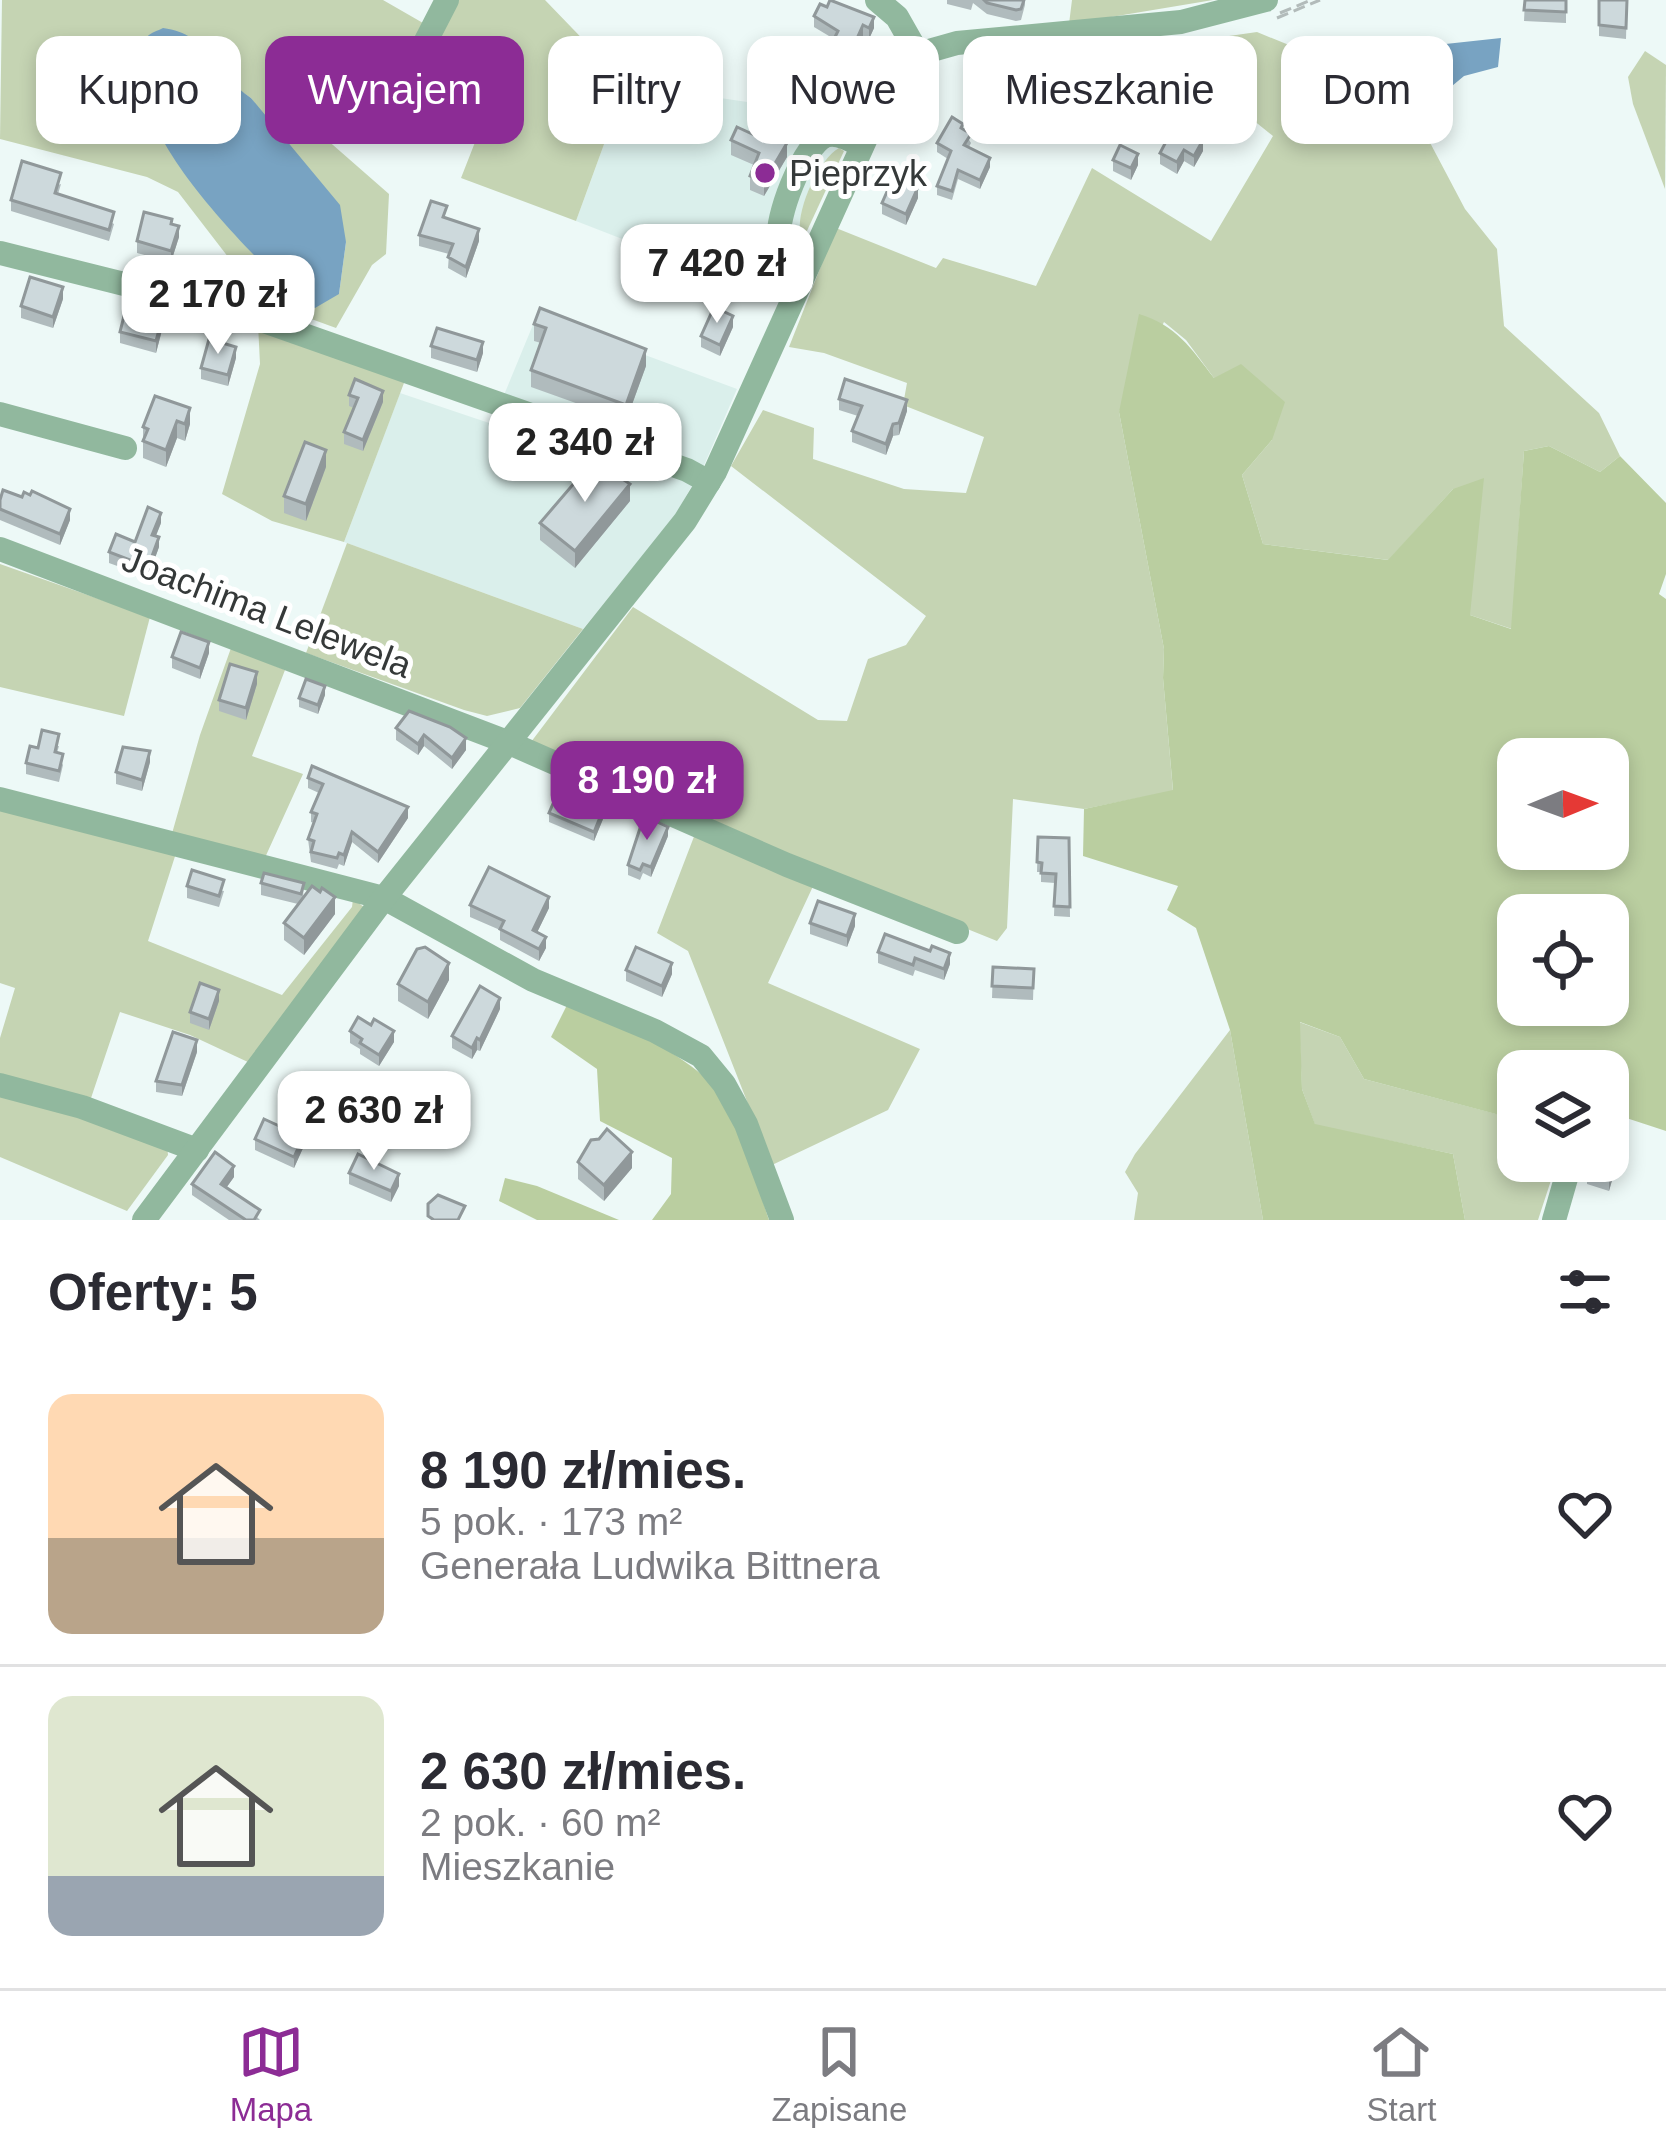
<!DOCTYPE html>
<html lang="pl">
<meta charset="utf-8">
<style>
body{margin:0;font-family:Helvetica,sans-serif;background:#f2f2f3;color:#2b2b33;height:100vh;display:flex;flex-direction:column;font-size:45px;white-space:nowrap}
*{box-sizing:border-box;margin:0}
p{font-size:39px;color:#7c7c81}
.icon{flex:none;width:66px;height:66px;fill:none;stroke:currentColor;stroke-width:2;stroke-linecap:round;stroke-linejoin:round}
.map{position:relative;height:1220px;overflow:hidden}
.panel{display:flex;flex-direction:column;background:#fff;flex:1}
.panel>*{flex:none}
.top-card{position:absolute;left:36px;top:36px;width:1596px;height:108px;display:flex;gap:24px}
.needle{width:78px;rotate:89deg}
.fabs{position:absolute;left:1497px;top:738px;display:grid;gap:24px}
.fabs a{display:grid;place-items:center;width:132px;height:132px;border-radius:24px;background:#fff;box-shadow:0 6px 18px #0003;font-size:60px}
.price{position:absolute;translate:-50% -102px;padding:0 27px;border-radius:24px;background:#fff;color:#222;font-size:39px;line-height:78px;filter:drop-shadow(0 3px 6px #0008)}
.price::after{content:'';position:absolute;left:50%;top:72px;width:36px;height:27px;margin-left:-18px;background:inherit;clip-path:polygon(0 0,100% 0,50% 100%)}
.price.on{background:#8c2c95;color:#fff}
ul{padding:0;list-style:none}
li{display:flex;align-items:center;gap:36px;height:300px;padding:0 48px}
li+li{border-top:3px solid #e1e1e2}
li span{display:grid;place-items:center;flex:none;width:336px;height:240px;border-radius:24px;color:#555}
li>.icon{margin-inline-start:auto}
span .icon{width:144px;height:144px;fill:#fffc;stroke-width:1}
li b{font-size:51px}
h2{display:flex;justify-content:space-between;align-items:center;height:144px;padding:0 48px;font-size:51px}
.chip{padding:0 42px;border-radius:24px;background:#fff;box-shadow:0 6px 18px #0003;font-size:42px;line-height:108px}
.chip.on{background:#8c2c95;color:#fff}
.tab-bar{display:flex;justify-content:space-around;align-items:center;height:168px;border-top:3px solid #e1e1e2;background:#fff;font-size:33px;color:#7c7c81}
.tab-bar a{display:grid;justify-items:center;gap:6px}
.tab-bar .on{color:#8c2c95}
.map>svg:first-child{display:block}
</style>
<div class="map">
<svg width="1666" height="1220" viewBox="0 0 1666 1220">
<rect width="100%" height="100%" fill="#edf9f7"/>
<g fill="#daefeb">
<path d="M626,84L855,118L774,298L576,221Z"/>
<path d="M537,315L737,389L705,463L674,517L583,629L344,542L400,393L492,424Z"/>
</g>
<g fill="#c5d4b3" fill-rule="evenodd">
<path d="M2,0H383L423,23L386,98L346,91L308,93L301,117L389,194L386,254L372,265L336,328L262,301L178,192L147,177L0,139ZM197,38L233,86L251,98L269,123L346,242L339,294L233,232L176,160L148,114Z"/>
<path d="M450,0H545L626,84L576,221L461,178L499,81L419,53Z"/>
<path d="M1072,0H1213L1069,24Z"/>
<path d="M1257,32L1362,75L1417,118L1465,209L1497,249L1504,326L1599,413L1620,456L1600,472L1549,446L1524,451L1512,629L1470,615L1453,489L1389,560L1263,544L1242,475L1272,440L1214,378L1186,340L1164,322L1119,412L1164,649L1163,678L1173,791L1084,809L1013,799L1007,928L997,941L525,750L633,607L818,720L847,721L868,659L906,645L926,616L731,466L763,410L814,428L813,459L904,489L966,493L984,437L903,405L907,383L824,353L789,347L836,228L936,268L943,258L1036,286L1092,168L1211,241L1273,136L1207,83L1228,57L1215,38Z"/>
<path d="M1645,51L1666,65L1665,189L1633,104L1628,77Z"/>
<path d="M839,148L844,151L806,233L800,231C797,208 819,159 839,148Z"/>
<path d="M258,324L407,375L344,542L272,521L222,494L260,364Z"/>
<path d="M347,543L583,629L520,708L487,716L464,710L306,653Z"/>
<path d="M0,564L150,617L124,716L0,687Z"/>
<path d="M231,648L285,670L252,756L303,774L263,862L171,837L200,735Z"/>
<path d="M0,806L177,850L148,941L282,995L352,907L353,899L368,910L250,1063L190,1035L120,1012L89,1104L0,1078V1038L15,988L0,983Z"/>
<path d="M695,834L815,882L768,983L920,1049L888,1110L772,1165L688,951L657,933Z"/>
<path d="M1299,1022L1340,1037L1364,1079L1508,1117L1518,1127V1161H1551L1556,1165L1538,1220H1465L1453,1154L1315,1125L1302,1089Z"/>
<path d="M1230,1030L1263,1220H1134L1138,1193L1125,1172L1135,1154Z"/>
<path d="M0,1091L167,1144L168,1155L127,1211L0,1157Z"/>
</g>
<g fill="#bacea0" fill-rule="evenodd">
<path d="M1139,314C1176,325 1191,348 1214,378L1241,364L1285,402L1272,440L1242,475L1263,544L1388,560L1453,489L1484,478L1470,615L1511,629L1524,451L1549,446L1600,472L1620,456L1666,503V574L1659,594L1666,599V1131L1608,1112V1071H1518V1127L1507,1117L1364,1079L1340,1037L1300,1022L1302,1089L1315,1124L1453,1154L1465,1220H1263L1230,1030L1196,928L1167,910L1178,886L1083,856L1084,809L1173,790L1163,678L1164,649L1119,412ZM1608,759V849H1518V759ZM1608,915V1005H1518V915Z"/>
<path d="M569,1001C616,1024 670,1045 709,1081C740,1110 755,1180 769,1220H652L671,1194L672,1158L600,1121L597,1069L551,1037Z"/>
<path d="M505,1178L537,1186L619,1220H537L499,1201Z"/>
</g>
<g fill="#78a3c2">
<path d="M163,28C210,34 215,73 251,98L340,205L346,242L339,294L315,308L302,305C246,245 147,156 140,72C139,60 137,46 147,37C151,32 158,31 163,28Z"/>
<path d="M1408,38L1427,46L1501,38L1498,67L1464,76L1446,91H1424L1381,53V42Z"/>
</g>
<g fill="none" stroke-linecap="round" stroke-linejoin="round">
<g stroke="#b2bbba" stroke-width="3" stroke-dasharray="12 6" stroke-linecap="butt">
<path d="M1280,13L1311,0"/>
<path d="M1277,18L1320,0"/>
</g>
<g stroke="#91b89e" stroke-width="24">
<path d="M877,0L897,17L918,54"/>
<path d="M396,99L447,0"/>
<path d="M0,253L244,314L687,470L709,482"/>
<path d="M812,256L779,242C775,219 802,147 825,136C837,131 851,140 862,146"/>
<path d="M0,414L125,448"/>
<path d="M0,549L507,742L787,865L957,932"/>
<path d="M0,799L384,898L533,980L655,1031L701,1056L724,1084L746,1124L782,1220"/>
<path d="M0,1085L82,1107L197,1150"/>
<path d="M144,1220L384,898L685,521L715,472L895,74L918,54L957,43L1181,22L1266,0"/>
<path d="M1554,1220L1571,1161"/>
</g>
</g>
<g fill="#b0bbbd">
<path d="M947,0H1025V5L1021,20L1016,21L987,14L973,3L971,10L947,4Z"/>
<path d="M1525,0H1566V23L1524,21Z"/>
<path d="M1599,0H1627L1626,39L1599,36Z"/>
<path d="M814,16L874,28L869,39L863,37L851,63L832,54L834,39L814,27Z"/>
<path d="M1025,93L1063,101L1055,118L1025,105Z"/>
<path d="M489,99L474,136L449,126V115Z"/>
<path d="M1119,102L1094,144L1079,136V125Z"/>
<path d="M406,114L433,119L428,133L406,125Z"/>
<path d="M963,130L971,143L969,147L990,167L980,189L958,179L952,200L937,195V186L948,159L937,152V143Z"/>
<path d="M1170,134L1203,151L1194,167L1184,161L1177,174L1160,164V153Z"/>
<path d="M761,138L787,157L764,196L750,190V176L754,165L731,155V140Z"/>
<path d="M1113,160L1138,165L1131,180L1113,171Z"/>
<path d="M61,184L58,194L114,224L109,241L11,211V200Z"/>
<path d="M918,198L906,225L882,214V203Z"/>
<path d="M447,218L479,241L466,278L448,268L449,254L419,246V235Z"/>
<path d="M172,224L179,237L171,262L137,253V241Z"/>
<path d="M63,299L53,328L21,318V306Z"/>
<path d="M534,324L646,366L626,421L531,387V370L541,343L534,341Z"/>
<path d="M733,327L720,356L701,347V336Z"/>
<path d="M162,330L156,353L120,343V332Z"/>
<path d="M431,346L483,353L477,372L431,358Z"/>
<path d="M236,358L228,386L201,379V368Z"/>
<path d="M349,395L383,402L363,451L344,444V432L354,408L349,406Z"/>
<path d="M155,396L190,424L185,441L177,438L166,467L143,458V427Z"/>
<path d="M839,399L907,411L899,435L893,436L886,455L852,442V431L858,416L839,410Z"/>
<path d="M326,467L306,521L284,513V496Z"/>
<path d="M0,500L70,520L60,545L0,520Z"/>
<path d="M630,501L575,568L540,540V523Z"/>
<path d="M161,523L156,536L159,547L148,577L109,563V552L135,542Z"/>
<path d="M209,653L200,679L172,668V657Z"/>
<path d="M257,684L246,720L219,711V700Z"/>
<path d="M325,695L318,714L299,707V698Z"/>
<path d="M409,711L466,750L452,769L424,746L418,755L396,740V728Z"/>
<path d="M59,746L57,753L63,765L59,782L26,774V763L38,748Z"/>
<path d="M150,762L142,791L116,784V772Z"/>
<path d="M308,778L408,818L378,863L352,842L344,866L339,864L337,869L311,862L308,839L314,823L311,822V812L319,793L308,788Z"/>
<path d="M549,813L603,819L594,841L549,822Z"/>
<path d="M668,836L651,877L643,873L640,880L628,875V865Z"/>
<path d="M1038,837L1069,838L1070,917L1054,916L1055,883L1041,882V872H1037Z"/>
<path d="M261,883H304L303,897L335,914L304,955L284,940V923L298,904L261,895Z"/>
<path d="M187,886L224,891L219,907L187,898Z"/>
<path d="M470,905L549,908L537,932L546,948L539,961L500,940V930L470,917Z"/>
<path d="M810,923L855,926L847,947L810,934Z"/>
<path d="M878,952L950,964L944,980L915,970L913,976L878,963Z"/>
<path d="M993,967L1034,969L1033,1000L992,998Z"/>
<path d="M626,970L672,974L662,997L626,981Z"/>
<path d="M449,980L428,1019L398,1001V984Z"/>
<path d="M219,1001L209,1030L190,1023V1012Z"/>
<path d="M500,1009L480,1051L477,1050L472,1059L452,1048V1036Z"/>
<path d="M350,1031L394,1042L379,1066L360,1054V1049L350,1043Z"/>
<path d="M197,1052L182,1096L156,1092V1081Z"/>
<path d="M417,1105V1127L410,1141L364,1118V1106Z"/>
<path d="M255,1139L303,1148L294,1168L255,1150Z"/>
<path d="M1623,1141L1609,1191L1587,1184V1168Z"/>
<path d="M578,1162L632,1168L604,1201L578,1179Z"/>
<path d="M349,1173L399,1186L391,1202L349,1184Z"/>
<path d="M234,1177L226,1188L260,1220H229L192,1195V1184Z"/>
</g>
<g fill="#90989a">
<path d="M874,17V28L869,39V28Z"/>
<path d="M863,25V37L851,63V52Z"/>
<path d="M489,87V99L474,136V125Z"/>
<path d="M1063,89V101L1055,118V107Z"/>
<path d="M1119,90V102L1094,144V133Z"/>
<path d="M1203,140V151L1194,167V156Z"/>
<path d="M787,143V157L764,196V182Z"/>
<path d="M1184,150V161L1177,174V162Z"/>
<path d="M1138,154V165L1131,180V168Z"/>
<path d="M990,158V167L980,189V180Z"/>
<path d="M918,187V198L906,225V214Z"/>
<path d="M179,226V237L171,262V251Z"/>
<path d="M479,229V241L466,278V267Z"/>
<path d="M63,287V299L53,328V317Z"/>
<path d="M733,316V327L720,356V345Z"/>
<path d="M162,319V330L156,353V341Z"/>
<path d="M483,342V353L477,372V360Z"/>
<path d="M236,347V358L228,386V375Z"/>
<path d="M646,349V366L626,421V405Z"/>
<path d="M383,391V402L363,451V440Z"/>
<path d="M907,400V411L899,435V423Z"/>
<path d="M190,408V424L185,441V424Z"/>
<path d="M177,421V438L166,467V450Z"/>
<path d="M893,424V436L886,455V444Z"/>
<path d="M326,450V467L306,521V504Z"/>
<path d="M630,484V501L575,568V551Z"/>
<path d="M70,509V520L60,545V534Z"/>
<path d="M161,513V523L152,545V535Z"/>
<path d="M159,537V547L148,577V567Z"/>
<path d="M209,642V653L200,679V668Z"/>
<path d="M257,672V684L246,720V708Z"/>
<path d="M325,686V695L318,714V705Z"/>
<path d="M424,735V746L418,755V744Z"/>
<path d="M466,738V750L452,769V758Z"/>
<path d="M150,751V762L142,791V780Z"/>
<path d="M408,807V818L378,863V852Z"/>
<path d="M603,810V819L594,841V832Z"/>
<path d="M668,827V836L651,877V867Z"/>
<path d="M352,832V842L344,866V855Z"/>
<path d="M335,897V914L304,955V938Z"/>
<path d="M549,897V908L533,941V930Z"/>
<path d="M855,914V926L847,947V936Z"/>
<path d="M546,937V948L539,961V949Z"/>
<path d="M950,953V964L944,980V969Z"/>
<path d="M449,963V980L428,1019V1002Z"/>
<path d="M672,963V974L662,997V986Z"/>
<path d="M219,990V1001L209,1030V1019Z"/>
<path d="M500,998V1009L480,1051V1040Z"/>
<path d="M394,1031V1042L379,1066V1055Z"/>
<path d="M477,1038V1050L472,1059V1048Z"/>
<path d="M197,1040V1052L182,1096V1085Z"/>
<path d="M417,1105V1127L410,1141L413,1113Z"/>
<path d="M1623,1125V1141L1609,1191V1174Z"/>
<path d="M303,1137V1148L294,1168V1157Z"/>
<path d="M632,1152V1168L604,1201V1185Z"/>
<path d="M234,1166V1177L221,1195V1184Z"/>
<path d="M399,1174V1186L391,1202V1191Z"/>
</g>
<g fill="#cdd9dc" stroke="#90989a" stroke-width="3">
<path d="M830,0L874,17L869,28L863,25L851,52L832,43L838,31L814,16L820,4L827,7Z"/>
<path d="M984,0H1024L1021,9L1016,10L987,3Z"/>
<path d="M1525,0H1566V12L1524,10Z"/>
<path d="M1599,0H1627L1626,28L1599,25Z"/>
<path d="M1033,76L1063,89L1055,107L1025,93Z"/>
<path d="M464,77L489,87L474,125L449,115Z"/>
<path d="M1105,83L1119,90L1094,133L1079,125L1095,92L1099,94Z"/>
<path d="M411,100L433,107L428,122L406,114Z"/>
<path d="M952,117L963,124L961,128L971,134L964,145L990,158L980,180L958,170L952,191L937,186L951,151L937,143Z"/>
<path d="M737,127L761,138L763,133L787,143L764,182L750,176L759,153L731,140Z"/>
<path d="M1179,127L1203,140L1194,156L1184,150L1177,162L1160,153L1170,134L1174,136Z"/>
<path d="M1120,145L1138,154L1131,168L1113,160Z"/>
<path d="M22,161L61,173L55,193L114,212L109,230L11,200Z"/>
<path d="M894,176L918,187L906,214L882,203Z"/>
<path d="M431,201L447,206L443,217L479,229L466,267L448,257L453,244L419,235Z"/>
<path d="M144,212L172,219L171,224L179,226L171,251L137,241Z"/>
<path d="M30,277L63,287L53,317L21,306Z"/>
<path d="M714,307L733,316L720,345L701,336Z"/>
<path d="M126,308L162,319L156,341L120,332Z"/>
<path d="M540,308L646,349L626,405L531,370L546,328L534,324Z"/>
<path d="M437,328L483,342L477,360L431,346Z"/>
<path d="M209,339L236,347L228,375L201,368Z"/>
<path d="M355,379L383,391L363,440L344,432L358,398L349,395Z"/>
<path d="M845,379L907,400L899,423L893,424L886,444L852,431L862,406L839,399Z"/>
<path d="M155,396L190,408L185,424L177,421L166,450L143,441L148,429L143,427Z"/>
<path d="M305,442L326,450L306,504L284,496Z"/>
<path d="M594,460L630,484L575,551L540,523Z"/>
<path d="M3,490L22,497L24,492L30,495L32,491L70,509L60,534L0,509V500Z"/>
<path d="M148,507L161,513L152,535L159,537L148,567L109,552L116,534L135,542Z"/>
<path d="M181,632L209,642L200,668L172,657Z"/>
<path d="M230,664L257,672L246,708L219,700Z"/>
<path d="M306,679L325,686L318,705L299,698Z"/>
<path d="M409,711L450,727L466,738L452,758L424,735L418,744L396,728Z"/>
<path d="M42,730L59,734L55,752L63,754L59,771L26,763L30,746L38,748Z"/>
<path d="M123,747L150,751L142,780L116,772Z"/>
<path d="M312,766L408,807L378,852L352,832L344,855L339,853L337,858L311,852L314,841L308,839L317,814L311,812L323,784L308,778Z"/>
<path d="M559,790L603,810L594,832L549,813Z"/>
<path d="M644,816L668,827L651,867L643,864L640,870L628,865Z"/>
<path d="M1038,837L1069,838L1070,907L1054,906L1056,874L1041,873L1042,863L1037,862Z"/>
<path d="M489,867L549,897L533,930L546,937L539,949L500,929L504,921L470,905Z"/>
<path d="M192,870L224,880L219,896L187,886Z"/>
<path d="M264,873L304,883L301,894L261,883Z"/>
<path d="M312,886L320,892L322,888L335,897L304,938L284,923Z"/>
<path d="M818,901L855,914L847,936L810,923Z"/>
<path d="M885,934L930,951L932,946L950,953L944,969L915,958L913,965L878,952Z"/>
<path d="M425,947L449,963L428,1002L398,984L417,949Z"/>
<path d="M636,947L672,963L662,986L626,970Z"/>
<path d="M993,967L1034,969L1033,988L992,986Z"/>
<path d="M200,983L219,990L209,1019L190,1012Z"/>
<path d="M480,986L500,998L480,1040L477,1038L472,1048L452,1036Z"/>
<path d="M358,1017L371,1025L374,1019L394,1031L379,1055L360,1043L362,1039L350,1031Z"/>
<path d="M173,1032L197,1040L182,1085L156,1081Z"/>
<path d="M376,1084L417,1105L413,1113L417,1116L410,1130L364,1106Z"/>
<path d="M264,1119L303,1137L294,1157L255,1139Z"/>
<path d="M1608,1120L1623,1125L1609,1174L1587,1168L1589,1161H1608Z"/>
<path d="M607,1129L632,1152L604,1185L578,1162L591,1140L599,1139Z"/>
<path d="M215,1152L234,1166L221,1184L260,1210L254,1220H246L192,1184Z"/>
<path d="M358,1154L399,1174L391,1191L349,1173Z"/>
<path d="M438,1195L465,1206L458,1220H434L428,1216V1204Z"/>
</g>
<circle fill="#8c2c95" stroke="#fff" stroke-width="4.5" cx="765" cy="173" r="12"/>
<g text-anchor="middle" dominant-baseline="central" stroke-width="10" stroke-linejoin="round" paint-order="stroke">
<g font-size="36" fill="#353939" stroke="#fff" text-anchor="start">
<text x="789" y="173">Pieprzyk</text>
</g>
<g font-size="36" fill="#353939" stroke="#fff">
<text transform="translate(267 612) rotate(21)">Joachima Lelewela</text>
</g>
</g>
</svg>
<div class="fabs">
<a><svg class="needle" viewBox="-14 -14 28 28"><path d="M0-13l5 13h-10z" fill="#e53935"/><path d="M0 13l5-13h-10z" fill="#7c7c81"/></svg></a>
<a><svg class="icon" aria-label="locate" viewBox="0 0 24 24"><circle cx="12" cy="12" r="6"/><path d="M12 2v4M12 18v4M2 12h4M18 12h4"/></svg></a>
<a><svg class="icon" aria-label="layers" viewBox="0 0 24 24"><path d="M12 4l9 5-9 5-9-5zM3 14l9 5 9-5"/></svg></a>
</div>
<b class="price" style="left:717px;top:326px">7 420 zł</b>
<b class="price" style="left:218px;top:357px">2 170 zł</b>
<b class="price" style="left:585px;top:505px">2 340 zł</b>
<b class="price on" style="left:647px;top:843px">8 190 zł</b>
<b class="price" style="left:374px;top:1173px">2 630 zł</b>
<div class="top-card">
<a class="chip">Kupno</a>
<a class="chip on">Wynajem</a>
<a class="chip">Filtry</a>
<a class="chip">Nowe</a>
<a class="chip">Mieszkanie</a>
<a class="chip">Dom</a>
</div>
</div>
<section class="panel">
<h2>Oferty: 5<svg class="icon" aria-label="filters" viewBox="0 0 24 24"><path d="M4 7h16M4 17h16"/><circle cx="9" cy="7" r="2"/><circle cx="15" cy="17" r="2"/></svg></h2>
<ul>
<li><span style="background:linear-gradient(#ffd9b3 60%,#b9a48a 0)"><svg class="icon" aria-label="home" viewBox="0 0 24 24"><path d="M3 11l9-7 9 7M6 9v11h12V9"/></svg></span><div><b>8 190 zł/mies.</b><p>5 pok. · 173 m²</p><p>Generała Ludwika Bittnera</p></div><svg class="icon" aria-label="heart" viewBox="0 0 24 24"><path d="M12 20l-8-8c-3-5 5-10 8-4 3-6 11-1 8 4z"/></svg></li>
<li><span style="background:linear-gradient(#dfe7d0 75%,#9aa5b1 0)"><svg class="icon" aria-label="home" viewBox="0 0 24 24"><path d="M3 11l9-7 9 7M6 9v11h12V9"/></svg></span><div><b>2 630 zł/mies.</b><p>2 pok. · 60 m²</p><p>Mieszkanie</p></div><svg class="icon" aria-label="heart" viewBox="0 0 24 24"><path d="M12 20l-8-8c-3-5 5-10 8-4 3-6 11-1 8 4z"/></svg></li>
</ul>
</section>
<nav class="tab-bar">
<a class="on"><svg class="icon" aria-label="map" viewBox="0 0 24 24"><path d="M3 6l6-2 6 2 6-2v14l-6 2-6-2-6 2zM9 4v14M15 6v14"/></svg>Mapa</a>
<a><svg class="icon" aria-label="saved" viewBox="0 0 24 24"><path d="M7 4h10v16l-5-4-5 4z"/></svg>Zapisane</a>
<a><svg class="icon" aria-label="home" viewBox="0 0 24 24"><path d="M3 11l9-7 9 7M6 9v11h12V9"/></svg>Start</a>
</nav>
